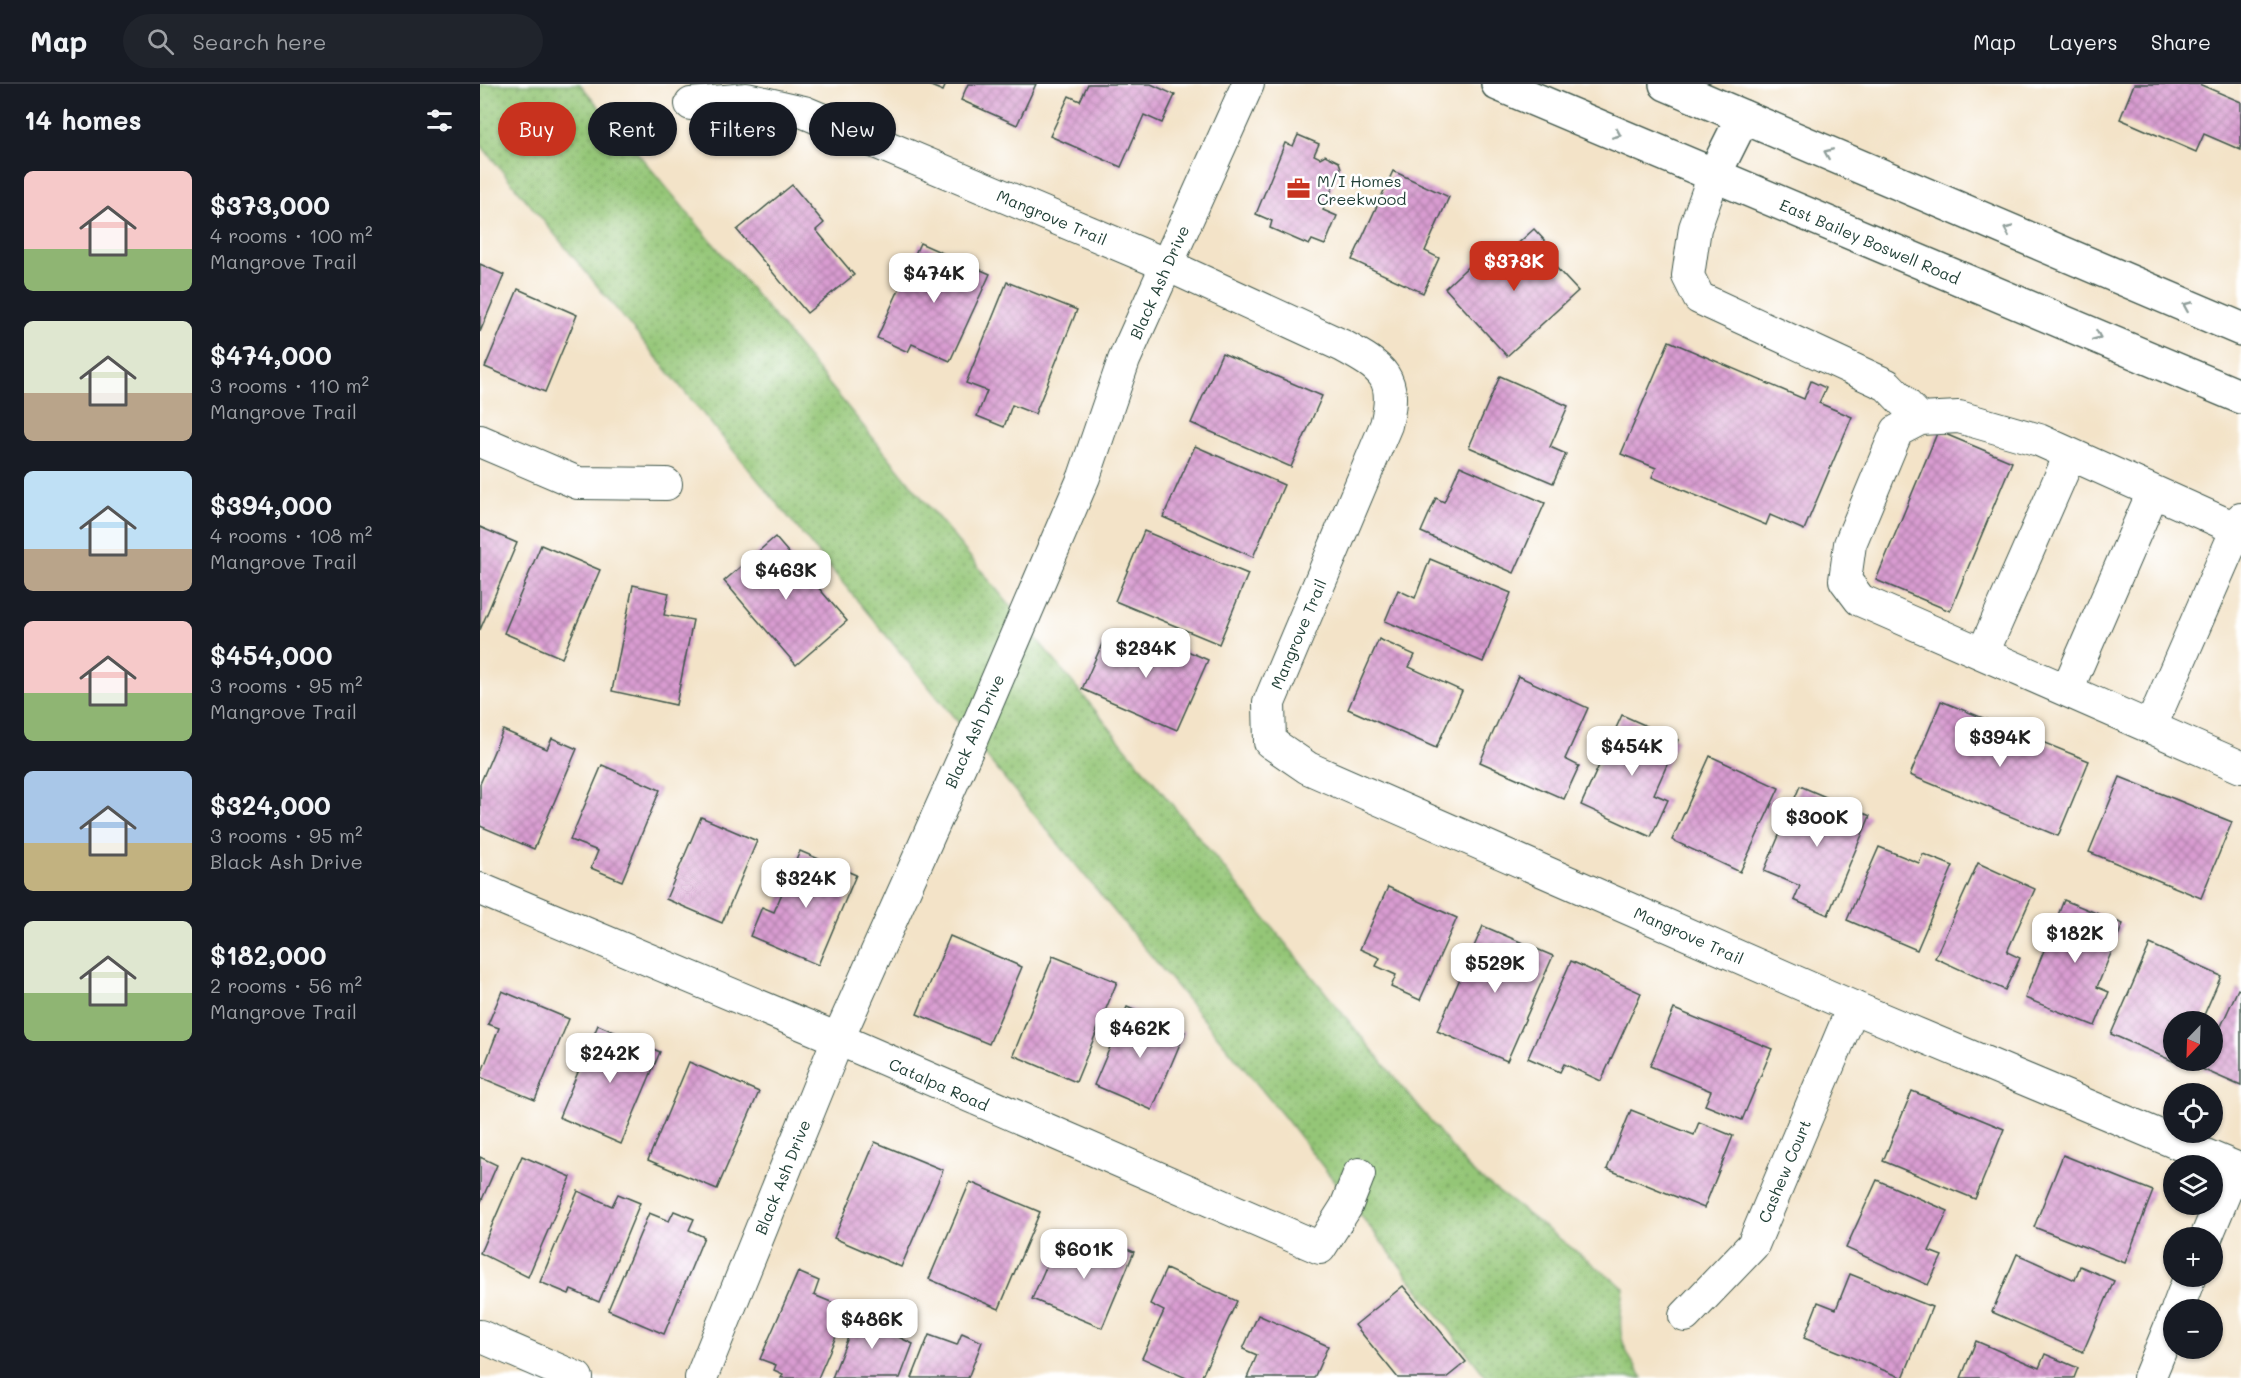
<!DOCTYPE html>
<meta charset="utf-8">
<style>
body{margin:0;font-family:Mali,sans-serif;background:#20242c;color:#f1f3f6;height:100vh;display:flex;flex-direction:column;font-size:22px;white-space:nowrap}
*{box-sizing:border-box;margin:0}
p{font-size:20px;color:#9ea1a6}
.icon{flex:none;width:33px;height:33px;fill:none;stroke:currentColor;stroke-width:2;stroke-linecap:round;stroke-linejoin:round}
.map{position:relative;flex:1;overflow:hidden}
.sheet{display:flex;flex-direction:column;background:#171b24;width:480px}
.sheet>*{flex:none}
.hud{position:absolute;left:18px;top:18px;width:570px;height:54px;display:flex;gap:12px}
.needle{width:39px;rotate:203deg}
.tools{position:absolute;left:1683px;top:927px;display:grid;gap:12px}
.tools a{display:grid;place-items:center;width:60px;height:60px;border-radius:50%;background:#171b24;box-shadow:0 2px 4px #0004;font-size:30px}
.price{position:absolute;translate:-50% -51px;padding:0 14px;border-radius:12px;background:#fff;color:#222;font-size:20px;line-height:39px;filter:drop-shadow(0 2px 3px #0008)}
.price::after{content:'';position:absolute;left:50%;top:36px;width:18px;height:14px;margin-left:-9px;background:inherit;clip-path:polygon(0 0,100% 0,50% 100%)}
.price.current{background:#c8321e;color:#fff}
ul{padding:0;list-style:none}
li{display:flex;align-items:center;gap:18px;height:150px;padding:0 24px}
li span{display:grid;place-items:center;flex:none;width:168px;height:120px;border-radius:9px;color:#555}
li>.icon{margin-inline-start:auto}
span .icon{width:72px;height:72px;fill:#fffc;stroke-width:1}
li b{font-size:26px}
h2{display:flex;justify-content:space-between;align-items:center;height:72px;padding:0 24px;font-size:26px}
.pill{padding:0 21px;border-radius:27px;background:#171b24;box-shadow:0 2px 4px #0004;font-size:21px;line-height:54px}
.pill.current{background:#c8321e;color:#fff}
header{display:flex;align-items:center;gap:36px;box-sizing:border-box;height:84px;padding:0 30px;background:#171b24;border-bottom:2px solid #363941}
header strong{font-size:28px}
nav{display:flex;gap:33px;margin-inline-start:auto;font-size:21px}
.search{width:420px;height:54px;background:#20242c;display:flex;align-items:center;gap:15px;box-sizing:border-box;padding:0 21px;border-radius:33px;color:#9ea1a6;font-size:22px}
main{display:flex;flex:1;min-height:0}
.map>svg:first-child{display:block}
</style>
<header>
<strong>Map</strong>
<div class="search"><svg class="icon" aria-label="search" viewBox="0 0 24 24"><circle cx="10" cy="10" r="6"/><path d="M15 15l6 6"/></svg>Search here</div>
<nav><a>Map</a><a>Layers</a><a>Share</a></nav>
</header>
<main>
<section class="sheet">
<h2>14 homes<svg class="icon" aria-label="filters" viewBox="0 0 24 24"><path d="M4 7h16M4 17h16"/><circle cx="9" cy="7" r="2"/><circle cx="15" cy="17" r="2"/></svg></h2>
<ul>
<li><span style="background:linear-gradient(#f6c9c9 65%,#8fb573 0)"><svg class="icon" aria-label="home" viewBox="0 0 24 24"><path d="M3 11l9-7 9 7M6 9v11h12V9"/></svg></span><div><b>$373,000</b><p>4 rooms · 100 m²</p><p>Mangrove Trail</p></div></li>
<li><span style="background:linear-gradient(#dfe7d0 60%,#b9a48a 0)"><svg class="icon" aria-label="home" viewBox="0 0 24 24"><path d="M3 11l9-7 9 7M6 9v11h12V9"/></svg></span><div><b>$474,000</b><p>3 rooms · 110 m²</p><p>Mangrove Trail</p></div></li>
<li><span style="background:linear-gradient(#bfe0f5 65%,#b9a48a 0)"><svg class="icon" aria-label="home" viewBox="0 0 24 24"><path d="M3 11l9-7 9 7M6 9v11h12V9"/></svg></span><div><b>$394,000</b><p>4 rooms · 108 m²</p><p>Mangrove Trail</p></div></li>
<li><span style="background:linear-gradient(#f6c9c9 60%,#8fb573 0)"><svg class="icon" aria-label="home" viewBox="0 0 24 24"><path d="M3 11l9-7 9 7M6 9v11h12V9"/></svg></span><div><b>$454,000</b><p>3 rooms · 95 m²</p><p>Mangrove Trail</p></div></li>
<li><span style="background:linear-gradient(#a9c7e8 60%,#c2b280 0)"><svg class="icon" aria-label="home" viewBox="0 0 24 24"><path d="M3 11l9-7 9 7M6 9v11h12V9"/></svg></span><div><b>$324,000</b><p>3 rooms · 95 m²</p><p>Black Ash Drive</p></div></li>
<li><span style="background:linear-gradient(#dfe7d0 60%,#8fb573 0)"><svg class="icon" aria-label="home" viewBox="0 0 24 24"><path d="M3 11l9-7 9 7M6 9v11h12V9"/></svg></span><div><b>$182,000</b><p>2 rooms · 56 m²</p><p>Mangrove Trail</p></div></li>
</ul>
</section>
<div class="map">
<svg width="1761" height="1294" viewBox="0 0 1761 1294">
<defs>
<pattern id="grass-dots" width="8" height="8" patternUnits="userSpaceOnUse" patternTransform="scale(1.5)"><rect width="8" height="8" fill="#94c677"/><path d="M2 2h.1M6 6h.1" fill="none" stroke="#78a262" stroke-width="1.8" stroke-linecap="round"/></pattern>
<pattern id="building-cross-hatch" width="8" height="8" patternUnits="userSpaceOnUse" patternTransform="scale(1.5)"><rect width="8" height="8" fill="#d99cd1"/><path d="M0 0l8 8M0 8l8-8" fill="none" stroke="#af80aa"/></pattern>
</defs>
<rect width="100%" height="100%" fill="#fff"/>
<filter id="ink" filterUnits="userSpaceOnUse"><feTurbulence type="fractalNoise" baseFrequency=".0167" numOctaves="2"/><feDisplacementMap in="SourceGraphic" scale="12" xChannelSelector="R" yChannelSelector="G"/><feConvolveMatrix kernelMatrix="1 2 1 2 8 2 1 2 1" color-interpolation-filters="sRGB"/></filter>
<filter id="wash" filterUnits="userSpaceOnUse"><feTurbulence type="fractalNoise" baseFrequency=".008" numOctaves="4" result="noise"/><feDisplacementMap in="SourceGraphic" scale="24" xChannelSelector="R" yChannelSelector="G"/><feGaussianBlur stdDeviation="1.35" result="paint"/><feColorMatrix in="noise" values="0 0 0 0 0 0 0 0 0 0 0 0 0 0 0 0 0 1.4 0 .05"/><feComposite in="paint" operator="in"/></filter>
<g filter="url(#wash)">
<rect width="100%" height="100%" fill="#f3e3c8"/>
<path fill="url(#grass-dots)" stroke="#5a8256" stroke-width="1.5" d="M0,0H100L287,224L991,1087L1144,1204C1138,1249 1137,1257 1163,1294H1007L806,1035L0,60Z"/>
<g id="blocks">
<g fill="url(#building-cross-hatch)">
<path d="M446,0H466L463,7Z"/>
<path d="M488,0H556L537,41L481,16Z"/>
<path d="M608,0H671L695,11L682,39L664,31L641,83L570,52L589,12L600,17Z"/>
<path d="M1654,0H1719L1761,18V66L1724,50L1716,68L1640,35Z"/>
<path d="M818,51L839,60L834,71L840,74L845,71L859,78L861,84L843,126L857,132L845,161L832,156L829,161L790,144L792,137L776,130L805,59L813,62Z"/>
<path d="M913,87L969,113L945,167L959,174L943,209L872,176Z"/>
<path d="M312,101L344,139L336,146L374,191L327,229L257,146Z"/>
<path d="M1054,145L1077,170L1070,177L1098,207L1027,272L965,204L993,178L1004,190Z"/>
<path d="M440,159L510,190L470,277L432,260L428,268L397,254Z"/>
<path d="M0,180L24,191L0,248Z"/>
<path d="M527,198L597,226L555,330L532,321L524,343L497,332L507,307L486,299Z"/>
<path d="M38,205L97,231L65,308L5,283Z"/>
<path d="M1189,257L1324,315L1331,297L1346,304L1339,319L1372,333L1324,446L1290,431L1286,441L1172,393L1176,384L1141,370Z"/>
<path d="M742,269L842,312L811,383L711,339Z"/>
<path d="M1020,292L1088,322L1070,363L1086,370L1073,399L989,363Z"/>
<path d="M1458,347L1532,378L1470,527L1396,496Z"/>
<path d="M715,362L804,401L773,473L683,433Z"/>
<path d="M980,382L1065,419L1034,489L941,448L956,414L964,418Z"/>
<path d="M0,443L37,459L0,546Z"/>
<path d="M664,447L768,490L739,560L635,517Z"/>
<path d="M295,453L367,537L316,581L244,497Z"/>
<path d="M61,461L120,486L82,574L24,549Z"/>
<path d="M950,475L1031,509L1003,578L905,537L918,506L935,514Z"/>
<path d="M153,501L189,509L184,531L213,536L196,621L132,607Z"/>
<path d="M627,549L680,572L687,558L728,576L697,646L602,605Z"/>
<path d="M899,555L935,571L929,583L982,607L956,664L868,625Z"/>
<path d="M1038,592L1108,624L1085,675L1099,682L1084,715L1000,678Z"/>
<path d="M1461,617L1609,677L1578,752L1430,691Z"/>
<path d="M1142,631L1198,656L1174,710L1188,716L1171,753L1101,721Z"/>
<path d="M23,646L67,665L72,654L97,665L54,765L0,742V700Z"/>
<path d="M1230,672L1299,704L1260,788L1192,756Z"/>
<path d="M122,681L180,706L142,797L111,784L118,767L90,756Z"/>
<path d="M1640,693L1752,738L1721,814L1609,768Z"/>
<path d="M1320,702L1390,732L1348,831L1314,816L1320,802L1284,787Z"/>
<path d="M221,733L277,757L242,839L186,815Z"/>
<path d="M1399,763L1439,779L1443,770L1473,782L1437,866L1367,836Z"/>
<path d="M320,767L376,791L338,881L270,852L282,823L294,828Z"/>
<path d="M1498,779L1555,805L1527,868L1540,874L1525,906L1455,874Z"/>
<path d="M908,803L977,834L940,916L911,903L916,891L896,882L900,874L880,865Z"/>
<path d="M1584,816L1643,840L1617,903L1629,908L1615,942L1545,914Z"/>
<path d="M1003,842L1073,872L1027,977L957,947Z"/>
<path d="M470,852L542,883L509,960L437,930Z"/>
<path d="M1670,860L1741,892L1721,938H1694V976H1704L1702,981L1631,950Z"/>
<path d="M573,872L637,898L596,998L533,971Z"/>
<path d="M1091,877L1161,909L1121,997L1084,980L1080,988L1048,974Z"/>
<path d="M1758,905L1761,907V1002L1722,985L1726,976H1732V962Z"/>
<path d="M22,907L89,935L55,1016L0,993L19,944L8,940Z"/>
<path d="M647,923L705,948L672,1026L614,1001Z"/>
<path d="M1194,925L1292,965L1262,1036L1225,1021L1231,1007L1170,982Z"/>
<path d="M118,941L180,968L141,1060L79,1033Z"/>
<path d="M209,978L279,1008L237,1105L168,1076Z"/>
<path d="M1432,1007L1524,1045L1495,1115L1403,1077Z"/>
<path d="M1151,1026L1214,1051L1219,1038L1253,1052L1224,1124L1127,1085Z"/>
<path d="M395,1058L463,1086L421,1183L354,1154Z"/>
<path d="M1583,1071L1673,1107L1645,1179L1554,1143Z"/>
<path d="M42,1072L91,1093L48,1193L0,1169Z"/>
<path d="M0,1073L17,1081L0,1120Z"/>
<path d="M1397,1096L1468,1127L1449,1167L1462,1172L1448,1201L1366,1164Z"/>
<path d="M490,1098L560,1128L519,1225L449,1195Z"/>
<path d="M98,1107L132,1122L138,1110L160,1119L119,1218L91,1206L89,1210L60,1198Z"/>
<path d="M194,1127L214,1135L209,1146L224,1153L184,1250L128,1226L169,1129L189,1137Z"/>
<path d="M618,1153L654,1168L622,1244L552,1215L578,1155L611,1169Z"/>
<path d="M1537,1170L1595,1196L1600,1182L1634,1197L1603,1268L1512,1228Z"/>
<path d="M686,1185L757,1217L721,1294H706L662,1274L684,1227L670,1220Z"/>
<path d="M318,1188L339,1197L334,1211L368,1225L338,1294H301L303,1290L294,1286L296,1281L280,1275Z"/>
<path d="M1370,1190L1452,1223L1423,1294L1324,1254L1338,1218L1356,1225Z"/>
<path d="M923,1202L986,1278L966,1294H918L875,1241Z"/>
<path d="M380,1223L408,1237L404,1246L433,1260L420,1294H352Z"/>
<path d="M778,1231L848,1262L834,1294H767L777,1271L763,1265Z"/>
<path d="M482,1249L502,1258L488,1294H432L449,1251L477,1261Z"/>
<path d="M1496,1257L1559,1284L1565,1270L1598,1284L1594,1294H1481Z"/>
</g>
</g>
</g>
<g filter="url(#ink)">
<use href="#blocks" fill-opacity="0" stroke="#3f564a" stroke-width="1.5"/>
<g fill="none" stroke-linecap="round" stroke-linejoin="round">
<defs>
<g id="minor">
<path d="M211,20L267,15L324,28L687,181L863,262C903,284 918,293 906,341L789,619L790,658L828,684L1373,923L1761,1086"/>
<path d="M1234,91L1215,144L1208,192L1219,214L1407,301L1440,335"/>
<path d="M0,357L98,399L186,400"/>
<path d="M1761,435L1757,445L1559,356L1479,333L1440,335L1417,347L1370,460L1365,496L1380,516L1761,683"/>
<path d="M1503,569L1590,371"/>
<path d="M1587,606L1673,408"/>
<path d="M1671,642L1757,445L1761,447"/>
<path d="M0,805L358,955L840,1164L866,1123L879,1090"/>
<path d="M1726,1154L1755,1084"/>
<path d="M1697,1226L1710,1192"/>
<path d="M1205,1232L1273,1161L1373,923"/>
<path d="M0,1252L97,1294"/>
<path d="M221,1294L358,955L487,666L604,393L644,276L768,0"/>
<path d="M1669,1294L1694,1233"/>
</g>
<g id="major">
<path d="M1018,0L1761,313"/>
<path d="M1186,0L1761,245"/>
<path d="M1234,91L1263,33"/>
</g>
</defs>
<use href="#minor" stroke="#3f564a" stroke-width="34"/>
<use href="#major" stroke="#3f564a" stroke-width="36"/>
<use href="#minor" stroke="#fff" stroke-width="32"/>
<use href="#major" stroke="#fff" stroke-width="33"/>
</g>
<defs><path id="oneway-chevron" d="M-2-3.5L2.5 0L-2 3.5" fill="none" stroke-width="1.6" stroke-linecap="round" stroke-linejoin="round" transform="scale(1.5)"/></defs>
<g stroke="#8f9e9a">
<use href="#oneway-chevron" transform="translate(1137 50) rotate(23)"/>
<use href="#oneway-chevron" transform="translate(1348 69) rotate(-157)"/>
<use href="#oneway-chevron" transform="translate(1528 146) rotate(-157)"/>
<use href="#oneway-chevron" transform="translate(1707 222) rotate(-157)"/>
<use href="#oneway-chevron" transform="translate(1617 252) rotate(23)"/>
</g>
</g>
<defs>
<symbol id="office-bare" viewBox="-9 -9 18 18"><path d="M-6-3h4V-5.5h4V-3h4V5H-6ZM-1-4.5V-3h2v-1.5ZM-6 0V1H6V0Z" fill="#c8321e" stroke="#fff" stroke-width="2.5" paint-order="stroke"/></symbol>
</defs>
<g fill-rule="evenodd">
<use href="#office-bare" x="802" y="88" width="33" height="33"/>
</g>
<g text-anchor="middle" dominant-baseline="central" stroke-width="5" stroke-linejoin="round" paint-order="stroke">
<g font-size="16" fill="#1f3d34" stroke="#fff" text-anchor="start">
<text x="837" y="96">M/I Homes<tspan x="837" dy="18">Creekwood</tspan></text>
</g>
<g font-size="16" fill="#1f3d34" stroke="#fff">
<text transform="translate(572 133) rotate(23)">Mangrove Trail</text>
<text transform="translate(1390 157) rotate(23)">East Bailey Boswell Road</text>
<text transform="translate(679 198) rotate(-66)">Black Ash Drive</text>
<text transform="translate(818 550) rotate(-67)">Mangrove Trail</text>
<text transform="translate(494 647) rotate(-66)">Black Ash Drive</text>
<text transform="translate(1209 851) rotate(24)">Mangrove Trail</text>
<text transform="translate(459 1000) rotate(24)">Catalpa Road</text>
<text transform="translate(1304 1087) rotate(-67)">Cashew Court</text>
<text transform="translate(302 1093) rotate(-68)">Black Ash Drive</text>
</g>
</g>
</svg>
<div class="tools">
<a><svg class="needle" viewBox="-14 -14 28 28"><path d="M0-13l5 13h-10z" fill="#e53935"/><path d="M0 13l5-13h-10z" fill="#9ea1a6"/></svg></a>
<a><svg class="icon" aria-label="locate" viewBox="0 0 24 24"><circle cx="12" cy="12" r="6"/><path d="M12 2v4M12 18v4M2 12h4M18 12h4"/></svg></a>
<a><svg class="icon" aria-label="layers" viewBox="0 0 24 24"><path d="M12 4l9 5-9 5-9-5zM3 14l9 5 9-5"/></svg></a>
<a>+</a>
<a>−</a>
</div>
<b class="price current" style="left:1034px;top:208px">$373K</b>
<b class="price" style="left:454px;top:220px">$474K</b>
<b class="price" style="left:306px;top:517px">$463K</b>
<b class="price" style="left:666px;top:595px">$234K</b>
<b class="price" style="left:1520px;top:684px">$394K</b>
<b class="price" style="left:1152px;top:693px">$454K</b>
<b class="price" style="left:1337px;top:764px">$300K</b>
<b class="price" style="left:326px;top:825px">$324K</b>
<b class="price" style="left:1595px;top:880px">$182K</b>
<b class="price" style="left:1015px;top:910px">$529K</b>
<b class="price" style="left:660px;top:975px">$462K</b>
<b class="price" style="left:130px;top:1000px">$242K</b>
<b class="price" style="left:604px;top:1196px">$601K</b>
<b class="price" style="left:392px;top:1266px">$486K</b>
<div class="hud">
<a class="pill current">Buy</a>
<a class="pill">Rent</a>
<a class="pill">Filters</a>
<a class="pill">New</a>
</div>
</div>
</main>
